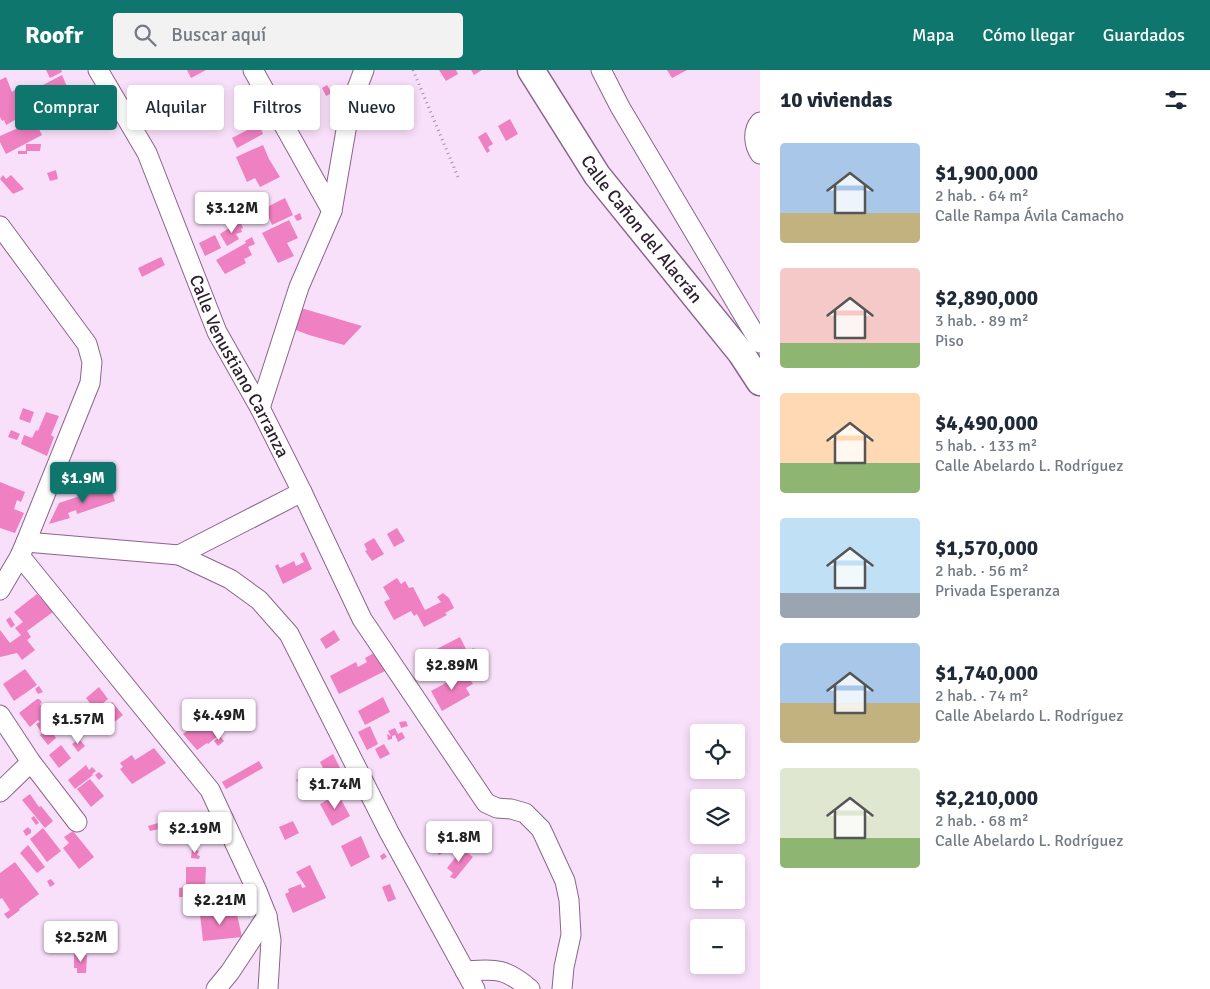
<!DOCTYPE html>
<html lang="es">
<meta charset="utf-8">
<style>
body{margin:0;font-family:Signika,sans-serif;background:#f2f2f3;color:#1f2937;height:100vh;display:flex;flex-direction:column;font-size:19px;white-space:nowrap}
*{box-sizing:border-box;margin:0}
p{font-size:16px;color:#747a83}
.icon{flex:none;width:28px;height:28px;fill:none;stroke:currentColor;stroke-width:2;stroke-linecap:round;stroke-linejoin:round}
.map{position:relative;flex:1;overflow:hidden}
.sheet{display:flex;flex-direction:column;background:#fff;width:450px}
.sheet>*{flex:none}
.hud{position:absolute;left:15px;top:15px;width:475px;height:45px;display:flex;gap:10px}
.controls{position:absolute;left:690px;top:654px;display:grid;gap:10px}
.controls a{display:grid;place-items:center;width:55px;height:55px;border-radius:5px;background:#fff;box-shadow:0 2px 8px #0003;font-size:25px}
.price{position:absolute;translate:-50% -42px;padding:0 11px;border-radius:5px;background:#fff;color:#222;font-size:16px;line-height:32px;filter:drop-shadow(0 1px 2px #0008)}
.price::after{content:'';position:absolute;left:50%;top:30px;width:15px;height:11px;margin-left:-8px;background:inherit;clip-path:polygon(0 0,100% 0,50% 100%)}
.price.active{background:#0f766e;color:#fff}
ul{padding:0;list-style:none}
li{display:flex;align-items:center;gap:15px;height:125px;padding:0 20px}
li span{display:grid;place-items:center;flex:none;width:140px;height:100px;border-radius:5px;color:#555}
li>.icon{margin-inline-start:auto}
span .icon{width:60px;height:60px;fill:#fffc;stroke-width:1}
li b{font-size:21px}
h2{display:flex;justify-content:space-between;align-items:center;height:60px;padding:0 20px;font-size:21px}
.chip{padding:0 18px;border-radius:5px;background:#fff;box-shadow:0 2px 8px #0003;font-size:18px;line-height:45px}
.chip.active{background:#0f766e;color:#fff}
header{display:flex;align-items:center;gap:30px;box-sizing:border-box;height:70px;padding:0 25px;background:#0f766e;color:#fff}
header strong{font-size:24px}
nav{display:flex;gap:28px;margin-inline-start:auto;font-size:18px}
.search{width:350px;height:45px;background:#f2f2f3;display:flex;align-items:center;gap:12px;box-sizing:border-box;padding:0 18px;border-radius:5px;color:#747a83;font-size:19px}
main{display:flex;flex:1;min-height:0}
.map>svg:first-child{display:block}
</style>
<header>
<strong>Roofr</strong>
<div class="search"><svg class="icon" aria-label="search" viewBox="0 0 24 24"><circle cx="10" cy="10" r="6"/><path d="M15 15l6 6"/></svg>Buscar aquí</div>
<nav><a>Mapa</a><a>Cómo llegar</a><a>Guardados</a></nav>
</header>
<main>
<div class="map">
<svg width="760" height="919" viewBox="0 0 760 919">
<rect width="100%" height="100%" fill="#f9e0fa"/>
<g fill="#ef80c1">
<path d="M46,0H61L62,2L50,8Z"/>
<path d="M187,0H206L191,8Z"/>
<path d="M439,0H456L458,4L446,11Z"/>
<path d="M471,0H482L474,5Z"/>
<path d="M667,0H687L672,8Z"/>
<path d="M62,5L68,19L53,28L49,21L45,23L41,16Z"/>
<path d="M6,7L12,22L17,18L19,19L42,65L6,84L0,72V66L18,58L15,50L6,55L4,50L2,51L0,47V10Z"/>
<path d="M327,15L332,23L326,26L322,18Z"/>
<path d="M510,49L518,64L506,71L498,56Z"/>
<path d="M259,54L263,64L237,78L232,68Z"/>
<path d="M486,62L493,74L488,77L490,81L487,83L478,67Z"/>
<path d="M26,74H41L40,81H27V84H18V81H26Z"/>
<path d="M263,75L269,89L280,107L260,117L255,108L247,112L236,87Z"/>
<path d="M56,100L58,109L50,111L47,103Z"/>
<path d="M3,105L6,109L11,105L24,119L13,124L0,109Z"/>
<path d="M285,128L293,145L272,155L265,138Z"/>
<path d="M300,143L302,149L297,151L294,146Z"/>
<path d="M289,150L298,168L287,173L294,186L278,193L262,163Z"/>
<path d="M240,151L243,158L241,159L242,162L236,164L239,169L227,176L220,164Z"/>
<path d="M215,165L221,178L205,186L199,173Z"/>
<path d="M252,167L255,174L248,177L252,185L244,189L246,193L225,204L216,190L246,173L245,171Z"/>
<path d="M161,187L165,195L142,207L138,198Z"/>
<path d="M301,238L362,256L344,275L309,265L293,259Z"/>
<path d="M23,338L34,342L30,353L19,349Z"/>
<path d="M46,342L59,346L51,365L54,367L47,386L21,374L24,365L32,368L36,360L38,361Z"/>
<path d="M11,360L20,364L17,370L8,367Z"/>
<path d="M0,412L25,422L21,432L17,430L14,439L24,443L15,463L0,458Z"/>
<path d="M110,416L115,431L77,444L76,440L68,443L70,448L49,454L59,433Z"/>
<path d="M397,458L405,471L394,477L387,464Z"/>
<path d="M374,468L384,484L372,491L365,481L367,480L364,474Z"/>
<path d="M304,482L312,499L283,514L275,496L278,494L280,498L294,491L296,496L304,492L300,484Z"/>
<path d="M397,508L401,514L405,511L409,518L413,517L425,540L441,532L437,527L443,523L449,528L454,538L445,543L447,545L424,557L417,544L414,546L411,541L394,550L384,532L390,529L383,517Z"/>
<path d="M37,524L53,542L27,561L31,567L27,570L35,580L22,590L17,583L0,587V560L10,573L21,565L15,558L23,552L14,542Z"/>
<path d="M10,547L15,555L11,558L6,550Z"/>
<path d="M334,560L340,570L326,579L320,569Z"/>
<path d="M460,567L467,581L474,578L476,582L469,586L467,582L440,596L431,582Z"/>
<path d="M374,583L385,601L339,624L330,606L356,592L358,597L367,592L365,588Z"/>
<path d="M25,599L37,615L14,631L3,614Z"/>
<path d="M457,602L460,607L466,604L473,614L466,618L470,625L442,641L431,621L451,610L448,605Z"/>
<path d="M39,616L43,622L38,624L35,619Z"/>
<path d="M99,617L108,629L95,640L86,628Z"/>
<path d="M383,627L390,642L365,655L358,641Z"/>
<path d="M37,629H39L42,632L40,634L47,643L51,640L60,652L50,659L56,668L48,675L40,665L42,663L36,654L40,652L38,650L30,657L19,643Z"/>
<path d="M112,632L123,645L112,654L101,640Z"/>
<path d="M76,636L80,642L75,646L70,640Z"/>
<path d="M205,647L218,666L208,674L207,673L197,680L183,664Z"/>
<path d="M406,651L408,656L401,658L399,652Z"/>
<path d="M370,656L378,674L367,680L358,662Z"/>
<path d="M395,658L398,664L402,662L405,668L398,672L395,665L392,666V669L388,670L387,664L391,666L388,661Z"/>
<path d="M220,666L224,671L218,676L214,671Z"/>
<path d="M79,669L85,676L78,682L72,674Z"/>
<path d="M384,674L390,684L380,689L375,679Z"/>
<path d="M61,675L71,688L59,698L49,685Z"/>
<path d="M154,678L166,693L132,714L120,699L123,697L120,693L132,685L135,690Z"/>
<path d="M333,684L349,716L328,728L324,721L326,720L318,706L325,702L320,692Z"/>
<path d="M259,691L263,698L226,719L222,712Z"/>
<path d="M86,695L89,700L92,697L96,701L92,704L93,705L75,719L68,710Z"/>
<path d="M99,702L103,706L99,710L95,705Z"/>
<path d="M301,707L304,713L300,716L296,710Z"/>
<path d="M90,709L104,726L91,737L77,719Z"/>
<path d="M30,724L39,737L41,736L53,751L45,758L22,730Z"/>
<path d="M338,724L350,746L332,756L320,734Z"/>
<path d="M34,746L39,753L36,755L31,748Z"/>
<path d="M181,750L183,755L178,757L177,755L166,761V759L162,761L161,754Z"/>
<path d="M293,751L299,763L285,770L279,757Z"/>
<path d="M158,753L159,759L150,761L148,756Z"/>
<path d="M28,757L31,760V763L26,766L23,761Z"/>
<path d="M43,758L61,781L47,792L30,769Z"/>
<path d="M451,758L457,768L447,773L450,777L446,780L443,776L441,777L444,782L439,785L430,771Z"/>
<path d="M73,761L94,787L79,799L63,778L69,773L64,767Z"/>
<path d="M361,766L370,787L351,797L341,776Z"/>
<path d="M28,775L45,797L37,803L20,783Z"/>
<path d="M192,779L199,781L197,785L200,786L199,789L191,788Z"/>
<path d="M462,779L473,787L455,809L450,807L453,803L447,798Z"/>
<path d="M384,783L387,787L382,790L380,786Z"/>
<path d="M15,792L39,824L19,839L20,840L8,849L4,844L10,840L2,828L0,829V803Z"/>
<path d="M310,795L326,828L293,843L285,824L289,822L288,819L301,814L302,818L306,817L296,802Z"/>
<path d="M186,797H206L204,841L195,840L192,837L187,838L186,827H179V818L186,817Z"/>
<path d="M51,809L55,814L50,817L47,811Z"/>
<path d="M390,814L396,829L388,832L382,817Z"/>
<path d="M236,840L242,867L203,871L200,844Z"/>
<path d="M74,884L87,885L86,903H77V898H74Z"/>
</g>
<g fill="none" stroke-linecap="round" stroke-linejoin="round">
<defs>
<g id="street">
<path id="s1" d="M98,0L147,83L217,262L260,338L302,422L362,549L486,733L497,738L511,739L525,743L541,759L565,811L569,830L571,865L564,897L562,919"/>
<path d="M253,0L332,141"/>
<path d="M601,0L620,37L760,273"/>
<path d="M760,52C752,61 754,75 760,84"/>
<path d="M0,156L87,274L92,292L90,313L26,472L20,486L0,520"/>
<path d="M260,338L299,217L332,141L350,37L364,0"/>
<path d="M26,472L179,485L302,422"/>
<path d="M179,485L230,509L259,530L289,564L389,762L475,919"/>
<path d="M20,486L210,720L257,821L267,846L271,870L268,919"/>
<path d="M0,645L31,692L77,752"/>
<path d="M0,722L31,692"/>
<path d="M465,901C497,899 505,898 530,919"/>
<path d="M216,919L230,902L267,846"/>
</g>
<g id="secondary">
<path id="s2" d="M531,0L597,105L741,283L760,312"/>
</g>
</defs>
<use href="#street" stroke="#8a658b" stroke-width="21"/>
<use href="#secondary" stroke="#8a658b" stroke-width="29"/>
<path stroke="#a38ea4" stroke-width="3" stroke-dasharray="1 4" stroke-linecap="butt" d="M413,0L458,107"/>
<use href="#street" stroke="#fff" stroke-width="19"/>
<use href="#secondary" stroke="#fff" stroke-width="26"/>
</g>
<g text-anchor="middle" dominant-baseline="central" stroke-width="4" stroke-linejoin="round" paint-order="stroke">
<g font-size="18" fill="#2d1e2e" stroke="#fcf4fc">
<text stroke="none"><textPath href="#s2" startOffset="194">Calle Cañon del Alacrán</textPath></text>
<text stroke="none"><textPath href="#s1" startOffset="329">Calle Venustiano Carranza</textPath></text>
</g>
</g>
</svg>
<div class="controls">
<a><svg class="icon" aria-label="locate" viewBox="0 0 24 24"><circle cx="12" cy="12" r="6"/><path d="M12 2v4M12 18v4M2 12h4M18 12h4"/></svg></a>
<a><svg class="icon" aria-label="layers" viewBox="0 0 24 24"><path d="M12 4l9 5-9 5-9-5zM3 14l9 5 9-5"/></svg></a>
<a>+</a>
<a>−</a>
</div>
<b class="price" style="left:232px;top:164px">$3.12M</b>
<b class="price active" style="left:83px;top:434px">$1.9M</b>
<b class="price" style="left:452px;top:621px">$2.89M</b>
<b class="price" style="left:219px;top:671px">$4.49M</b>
<b class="price" style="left:78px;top:675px">$1.57M</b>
<b class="price" style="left:335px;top:740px">$1.74M</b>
<b class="price" style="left:195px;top:784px">$2.19M</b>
<b class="price" style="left:459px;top:793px">$1.8M</b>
<b class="price" style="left:220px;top:856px">$2.21M</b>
<b class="price" style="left:81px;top:893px">$2.52M</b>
<div class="hud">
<a class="chip active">Comprar</a>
<a class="chip">Alquilar</a>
<a class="chip">Filtros</a>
<a class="chip">Nuevo</a>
</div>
</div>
<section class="sheet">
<h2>10 viviendas<svg class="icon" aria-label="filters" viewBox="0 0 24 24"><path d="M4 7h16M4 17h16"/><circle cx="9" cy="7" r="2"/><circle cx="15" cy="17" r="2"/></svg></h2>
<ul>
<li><span style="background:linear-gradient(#a9c7e8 70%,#c2b280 0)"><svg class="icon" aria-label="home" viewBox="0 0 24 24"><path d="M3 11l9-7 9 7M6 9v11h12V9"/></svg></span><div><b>$1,900,000</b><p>2 hab. · 64 m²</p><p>Calle Rampa Ávila Camacho</p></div></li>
<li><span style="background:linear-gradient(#f6c9c9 75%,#8fb573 0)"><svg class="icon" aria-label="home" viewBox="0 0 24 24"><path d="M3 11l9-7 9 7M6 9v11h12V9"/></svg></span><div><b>$2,890,000</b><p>3 hab. · 89 m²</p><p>Piso</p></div></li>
<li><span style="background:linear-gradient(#ffd9b3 70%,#8fb573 0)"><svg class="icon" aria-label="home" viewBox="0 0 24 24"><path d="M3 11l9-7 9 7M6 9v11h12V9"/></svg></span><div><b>$4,490,000</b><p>5 hab. · 133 m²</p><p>Calle Abelardo L. Rodríguez</p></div></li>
<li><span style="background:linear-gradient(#bfe0f5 75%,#9aa5b1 0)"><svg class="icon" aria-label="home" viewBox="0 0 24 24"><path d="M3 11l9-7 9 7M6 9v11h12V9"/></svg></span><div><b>$1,570,000</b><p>2 hab. · 56 m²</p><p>Privada Esperanza</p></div></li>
<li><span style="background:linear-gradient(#a9c7e8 60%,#c2b280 0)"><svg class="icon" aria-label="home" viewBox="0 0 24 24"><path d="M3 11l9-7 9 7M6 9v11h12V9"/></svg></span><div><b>$1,740,000</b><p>2 hab. · 74 m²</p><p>Calle Abelardo L. Rodríguez</p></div></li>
<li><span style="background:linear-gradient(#dfe7d0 70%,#8fb573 0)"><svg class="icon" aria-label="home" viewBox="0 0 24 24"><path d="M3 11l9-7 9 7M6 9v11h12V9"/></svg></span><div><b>$2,210,000</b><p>2 hab. · 68 m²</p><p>Calle Abelardo L. Rodríguez</p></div></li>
</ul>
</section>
</main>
